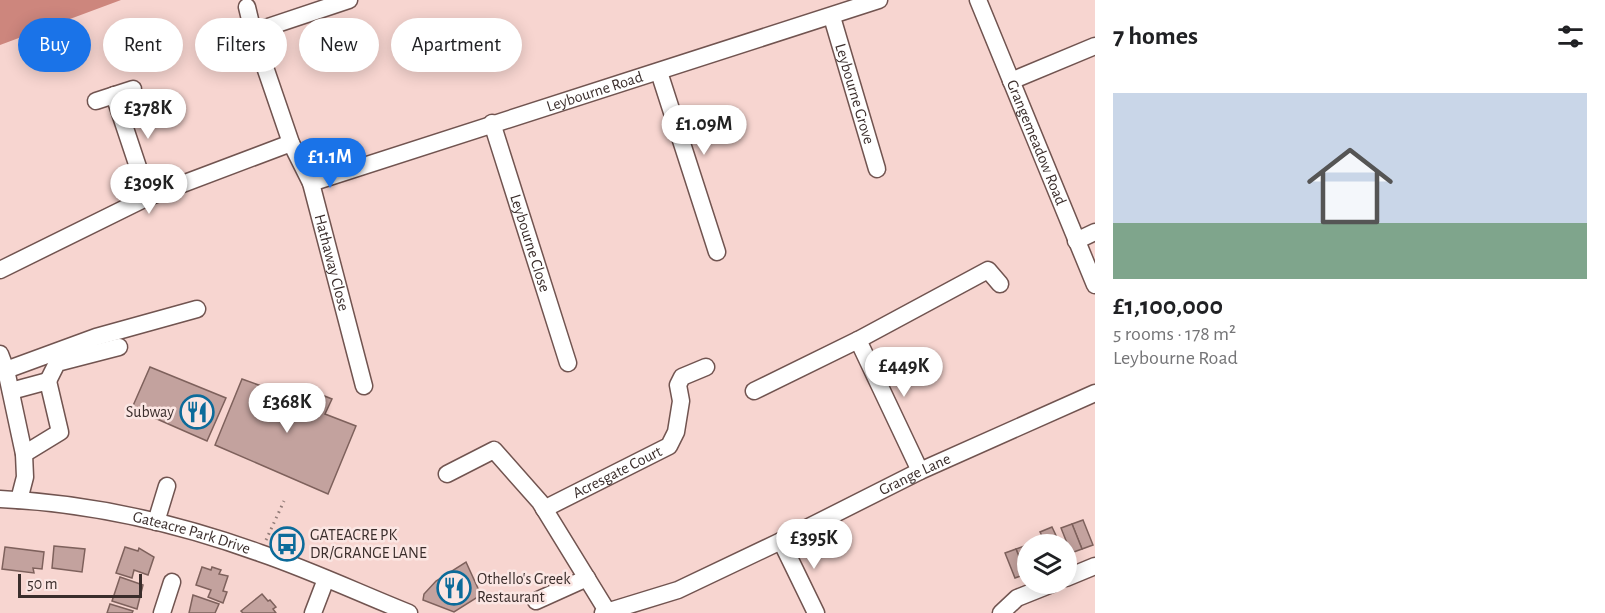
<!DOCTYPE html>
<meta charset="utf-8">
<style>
body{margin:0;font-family:"Alegreya Sans",sans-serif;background:#f6f6f6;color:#202124;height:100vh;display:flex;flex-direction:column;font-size:22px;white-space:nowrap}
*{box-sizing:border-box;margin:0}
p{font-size:20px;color:#757577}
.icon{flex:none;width:33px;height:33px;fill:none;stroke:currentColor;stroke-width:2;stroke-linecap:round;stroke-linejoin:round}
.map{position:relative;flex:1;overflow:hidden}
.panel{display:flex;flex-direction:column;background:#fff;width:510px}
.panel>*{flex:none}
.top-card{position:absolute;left:18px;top:18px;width:570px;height:54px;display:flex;gap:12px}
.controls{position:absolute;left:1017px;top:534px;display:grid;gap:12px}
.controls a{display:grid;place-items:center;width:60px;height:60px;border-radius:50%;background:#fff;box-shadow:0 3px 15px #0003;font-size:30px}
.scale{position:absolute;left:18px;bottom:15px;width:124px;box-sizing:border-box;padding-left:6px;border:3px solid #3a2d2b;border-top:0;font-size:16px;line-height:21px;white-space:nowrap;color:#3a2d2b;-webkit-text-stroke:4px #fbe6e3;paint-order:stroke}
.price{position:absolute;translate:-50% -51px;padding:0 14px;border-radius:21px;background:#fff;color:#222;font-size:20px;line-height:39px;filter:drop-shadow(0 2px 3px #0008)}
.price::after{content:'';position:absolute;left:50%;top:36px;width:18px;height:14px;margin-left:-9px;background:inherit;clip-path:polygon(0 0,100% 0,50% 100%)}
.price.active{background:#1a73e8;color:#fff}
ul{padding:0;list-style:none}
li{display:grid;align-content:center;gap:12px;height:318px;padding:0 18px}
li+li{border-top:2px solid #e0e0e0}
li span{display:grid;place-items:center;height:186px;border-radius:0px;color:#555}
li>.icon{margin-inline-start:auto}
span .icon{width:108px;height:108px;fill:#fffc;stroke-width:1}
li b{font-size:26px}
h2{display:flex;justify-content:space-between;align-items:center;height:72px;padding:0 18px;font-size:26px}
.chip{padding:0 21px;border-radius:27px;background:#fff;box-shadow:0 3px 15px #0003;font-size:21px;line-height:54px}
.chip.active{background:#1a73e8;color:#fff}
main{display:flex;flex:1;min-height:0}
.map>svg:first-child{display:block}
</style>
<main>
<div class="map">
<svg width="1095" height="613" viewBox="0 0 1095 613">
<rect width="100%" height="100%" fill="#f7d5d0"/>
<path fill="#cd867d" d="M0,0H121L0,45Z"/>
<g fill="#c3a29e" stroke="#7e615c" stroke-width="1.5">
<path d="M150,367L226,398L207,441L132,408Z"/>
<path d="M242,379L303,401L307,389L332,399L325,414L356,426L328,494L215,445Z"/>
<path d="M1083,520L1093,545L1082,549L1072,524Z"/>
<path d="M1072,524L1082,549L1071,553L1061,528Z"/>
<path d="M1052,527L1060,544H1035L1033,541L1042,536L1040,532Z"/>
<path d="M1027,545L1028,574H1026L1016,549Z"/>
<path d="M54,546L85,549L82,572L52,568Z"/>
<path d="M5,547L44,552L42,569L33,568L34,573L2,569Z"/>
<path d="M125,547L138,551L139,548L154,557L148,575L134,570L132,578L116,573Z"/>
<path d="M1016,549L1026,574L1015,578L1005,553Z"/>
<path d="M466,562L481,595L454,612L423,600L424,594L436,581Z"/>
<path d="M202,567L211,570L212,567L221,570L219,574L228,576L223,591L227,592L223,603L208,597L211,590L196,585Z"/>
<path d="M120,577L143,585L137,609L112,601Z"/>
<path d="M262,594L268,601L270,600L276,607L273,609L276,613H243L241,611Z"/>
<path d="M193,595L219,604L215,613H189Z"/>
<path d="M110,604L133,611L132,613H107Z"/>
</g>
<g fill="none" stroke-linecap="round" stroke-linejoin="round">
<defs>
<g id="minor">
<path id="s1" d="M978,0L1095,285"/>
<path id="s2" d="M247,7L253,32L291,143L311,183L364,386"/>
<path id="s3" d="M832,17L877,169"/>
<path d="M253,32L349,0"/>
<path d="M659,72L717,252"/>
<path d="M1011,81L1095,46"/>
<path d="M114,95L148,197"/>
<path d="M96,101L133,89"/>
<path id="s4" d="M492,123L568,363"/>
<path id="s5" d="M311,183L879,0"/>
<path d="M1076,241L1095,232"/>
<path d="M0,270L148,197L291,143"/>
<path d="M858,340L920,471"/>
<path d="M0,354L6,370L24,454L25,477L19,500"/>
<path d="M6,370L96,337L197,309"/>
<path d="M48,381L57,363L119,347"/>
<path d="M11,391L48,381L60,432L24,454"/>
<path d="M754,391L858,340L988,270L1000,284"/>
<path d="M447,474L494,450L540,502L607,611"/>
<path id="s6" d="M0,499C88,503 177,523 260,553C310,570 359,593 409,613"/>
<path id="s7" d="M544,509L669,446L676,432L681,401L678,385L682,377L706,367"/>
<path d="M156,522L167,486"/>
<path d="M781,541L816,613"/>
<path d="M1066,578L1095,566"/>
<path d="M536,601L587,578"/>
<path d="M162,613L172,582"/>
<path d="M313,613L326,579"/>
<path id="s8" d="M603,613L678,590L781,541L920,471L1095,393"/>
<path d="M1001,613L1017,598L1052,584"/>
</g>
</defs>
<use href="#minor" stroke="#715450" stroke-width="19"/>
<path stroke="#907a76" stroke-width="3" stroke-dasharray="1.5 4.5" stroke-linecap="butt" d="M266,540L284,501"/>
<use href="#minor" stroke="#fff" stroke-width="16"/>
</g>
<defs>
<symbol id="restaurant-ring" viewBox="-11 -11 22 22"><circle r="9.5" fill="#fbe6e3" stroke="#0c6b9a" stroke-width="1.5"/><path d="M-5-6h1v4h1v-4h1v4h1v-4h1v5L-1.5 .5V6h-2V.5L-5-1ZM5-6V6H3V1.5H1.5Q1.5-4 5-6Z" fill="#0c6b9a"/></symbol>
<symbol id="bus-ring" viewBox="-11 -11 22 22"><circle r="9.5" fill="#fbe6e3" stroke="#0c6b9a" stroke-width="1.5"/><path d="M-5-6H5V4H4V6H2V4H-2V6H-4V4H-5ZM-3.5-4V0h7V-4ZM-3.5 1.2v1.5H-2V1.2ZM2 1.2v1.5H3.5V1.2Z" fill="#0c6b9a"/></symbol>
</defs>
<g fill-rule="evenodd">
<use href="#restaurant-ring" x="178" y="393" width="38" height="38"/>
<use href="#bus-ring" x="268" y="525" width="38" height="38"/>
<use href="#restaurant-ring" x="435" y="569" width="38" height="38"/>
</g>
<g text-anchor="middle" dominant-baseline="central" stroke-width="5" stroke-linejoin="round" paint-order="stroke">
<g font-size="16" fill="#3a2d2b" stroke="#fbe6e3">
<text stroke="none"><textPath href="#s5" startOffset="298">Leybourne Road</textPath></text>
<text stroke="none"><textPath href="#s3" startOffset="80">Leybourne Grove</textPath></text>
<text stroke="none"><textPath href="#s1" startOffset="154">Grangemeadow Road</textPath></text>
<text stroke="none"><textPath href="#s4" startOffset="126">Leybourne Close</textPath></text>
<text stroke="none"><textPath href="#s2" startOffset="270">Hathaway Close</textPath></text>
<text stroke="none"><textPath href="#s7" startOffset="82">Acresgate Court</textPath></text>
<text stroke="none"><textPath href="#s8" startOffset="342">Grange Lane</textPath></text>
<text stroke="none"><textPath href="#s6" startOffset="195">Gateacre Park Drive</textPath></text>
</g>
<g font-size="16" fill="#3a2d2b" stroke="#fbe6e3" text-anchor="start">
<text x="174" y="412" text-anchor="end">Subway</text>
<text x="310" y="535">GATEACRE PK<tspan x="310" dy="18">DR/GRANGE LANE</tspan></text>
<text x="477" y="579">Othello's Greek<tspan x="477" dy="18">Restaurant</tspan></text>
</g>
</g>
</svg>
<div class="controls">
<a><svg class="icon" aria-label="layers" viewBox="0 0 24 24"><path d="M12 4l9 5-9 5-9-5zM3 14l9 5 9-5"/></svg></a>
</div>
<div class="scale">50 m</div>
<b class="price" style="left:148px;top:140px">£378K</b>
<b class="price" style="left:704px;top:156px">£1.09M</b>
<b class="price active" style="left:330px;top:189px">£1.1M</b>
<b class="price" style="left:149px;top:215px">£309K</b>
<b class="price" style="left:904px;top:398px">£449K</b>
<b class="price" style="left:287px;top:434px">£368K</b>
<b class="price" style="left:814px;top:570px">£395K</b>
<div class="top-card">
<a class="chip active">Buy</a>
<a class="chip">Rent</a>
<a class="chip">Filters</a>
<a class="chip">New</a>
<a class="chip">Apartment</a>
</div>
</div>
<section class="panel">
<h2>7 homes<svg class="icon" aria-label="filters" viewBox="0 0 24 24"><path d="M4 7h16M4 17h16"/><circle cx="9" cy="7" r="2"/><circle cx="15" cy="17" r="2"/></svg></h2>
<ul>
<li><span style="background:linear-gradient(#c9d6e8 70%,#7fa58c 0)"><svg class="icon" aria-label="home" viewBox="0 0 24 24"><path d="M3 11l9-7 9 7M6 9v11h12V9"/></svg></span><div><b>£1,100,000</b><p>5 rooms · 178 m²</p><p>Leybourne Road</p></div></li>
</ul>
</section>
</main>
